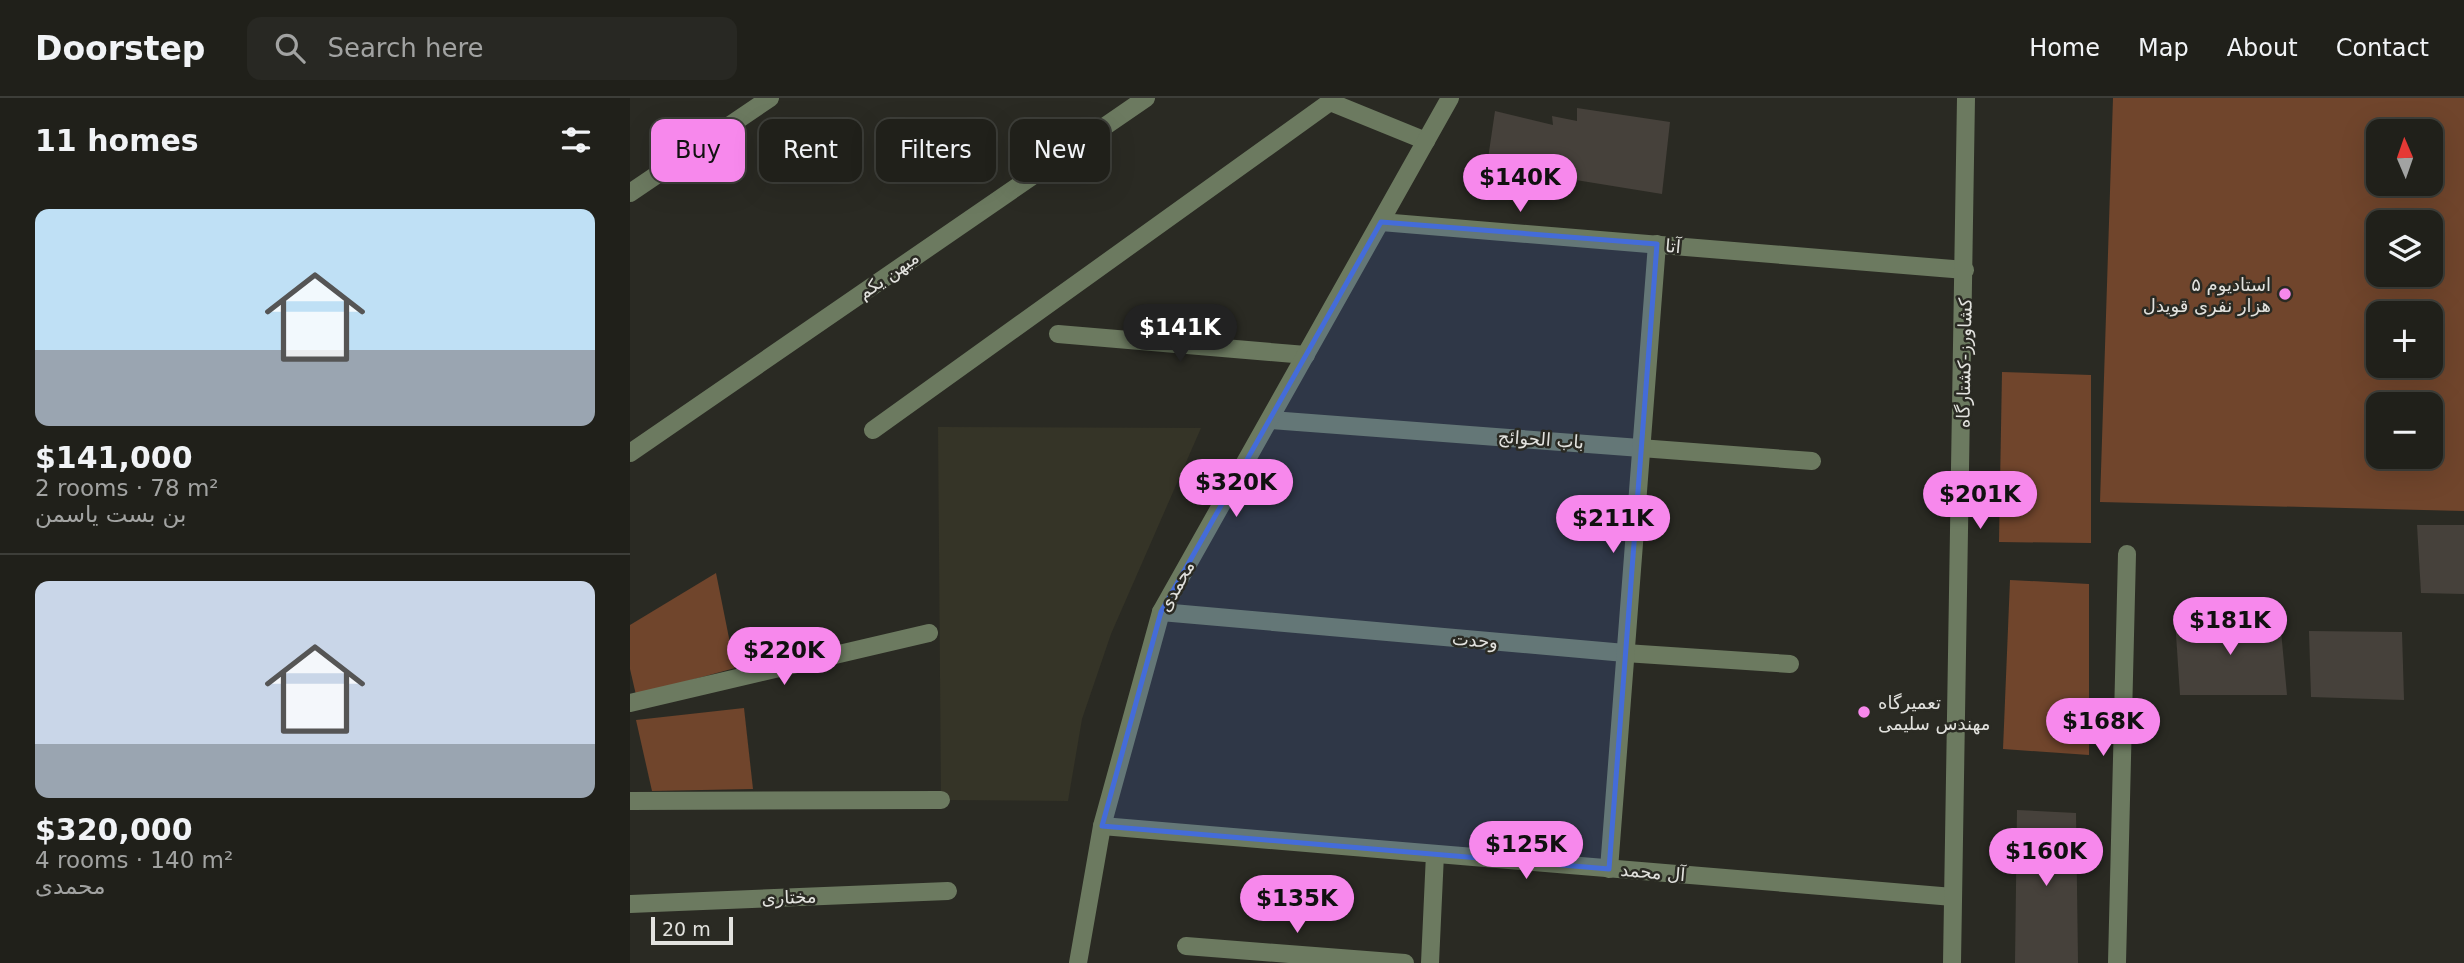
<!DOCTYPE html>
<meta charset="utf-8">
<style>
body{margin:0;font-family:"DejaVu Sans",Vazirmatn,sans-serif;background:#282823;color:#f1f3f6;height:100vh;display:flex;flex-direction:column;font-size:26px;white-space:nowrap}
*{box-sizing:border-box;margin:0}
p{font-size:23px;color:#a2a3a2}
.icon{flex:none;width:38px;height:38px;fill:none;stroke:currentColor;stroke-width:2;stroke-linecap:round;stroke-linejoin:round}
.map{position:relative;flex:1;overflow:hidden}
.side{display:flex;flex-direction:column;background:#20201a;width:630px}
.side>*{flex:none}
.banner{position:absolute;left:21px;top:21px;width:665px;height:63px;display:flex;gap:14px}
.needle{width:46px;rotate:358deg}
.tools{position:absolute;left:1736px;top:21px;display:grid;gap:14px}
.tools a{display:grid;place-items:center;width:77px;height:77px;border-radius:14px;background:#20201a;box-shadow:0 7px 28px #0002,0 0 0 2px #3d3e39;font-size:35px}
.scale{position:absolute;left:21px;bottom:18px;width:82px;box-sizing:border-box;padding-left:7px;border:4px solid #e2e2de;border-top:0;font-size:19px;line-height:24px;white-space:nowrap;color:#e2e2de;-webkit-text-stroke:5px #2a2a23;paint-order:stroke}
.price{position:absolute;translate:-50% -60px;padding:0 16px;border-radius:24px;background:#f788ec;color:#111;font-size:23px;line-height:46px;filter:drop-shadow(0 2px 4px #0008)}
.price::after{content:'';position:absolute;left:50%;top:42px;width:21px;height:16px;margin-left:-10px;background:inherit;clip-path:polygon(0 0,100% 0,50% 100%)}
.price.current{background:#222;color:#fff}
ul{padding:0;list-style:none}
li{display:grid;align-content:center;gap:14px;height:371px;padding:0 35px}
li+li{border-top:2px solid #3d3e39}
li span{display:grid;place-items:center;height:217px;border-radius:14px;color:#555}
li>.icon{margin-inline-start:auto}
span .icon{width:126px;height:126px;fill:#fffc;stroke-width:1}
li b{font-size:30px}
h2{display:flex;justify-content:space-between;align-items:center;height:84px;padding:0 35px;font-size:30px}
.pill{padding:0 24px;border-radius:14px;background:#20201a;box-shadow:0 7px 28px #0002,0 0 0 2px #3d3e39;font-size:24px;line-height:63px}
.pill.current{background:#f788ec;color:#111}
header{display:flex;align-items:center;gap:42px;box-sizing:border-box;height:98px;padding:0 35px;background:#20201a;border-bottom:2px solid #3d3e39}
header strong{font-size:33px}
nav{display:flex;gap:38px;margin-inline-start:auto;font-size:24px}
.search{width:490px;height:63px;background:#282823;display:flex;align-items:center;gap:18px;box-sizing:border-box;padding:0 24px;border-radius:14px;color:#a2a3a2;font-size:26px}
main{display:flex;flex:1;min-height:0}
.map>svg:first-child{display:block}
</style>
<header>
<strong>Doorstep</strong>
<div class="search"><svg class="icon" aria-label="search" viewBox="0 0 24 24"><circle cx="10" cy="10" r="6"/><path d="M15 15l6 6"/></svg>Search here</div>
<nav><a>Home</a><a>Map</a><a>About</a><a>Contact</a></nav>
</header>
<main>
<section class="side">
<h2>11 homes<svg class="icon" aria-label="filters" viewBox="0 0 24 24"><path d="M4 7h16M4 17h16"/><circle cx="9" cy="7" r="2"/><circle cx="15" cy="17" r="2"/></svg></h2>
<ul>
<li><span style="background:linear-gradient(#bfe0f5 65%,#9aa5b1 0)"><svg class="icon" aria-label="home" viewBox="0 0 24 24"><path d="M3 11l9-7 9 7M6 9v11h12V9"/></svg></span><div><b>$141,000</b><p>2 rooms · 78 m²</p><p>بن بست یاسمن</p></div></li>
<li><span style="background:linear-gradient(#c9d6e8 75%,#9aa5b1 0)"><svg class="icon" aria-label="home" viewBox="0 0 24 24"><path d="M3 11l9-7 9 7M6 9v11h12V9"/></svg></span><div><b>$320,000</b><p>4 rooms · 140 m²</p><p>محمدی</p></div></li>
</ul>
</section>
<div class="map">
<svg width="1834" height="865" viewBox="0 0 1834 865">
<rect width="100%" height="100%" fill="#2a2a23"/>
<path fill="#353427" d="M308,329L571,330L481,536L452,621L438,703L311,702Z"/>
<g fill="#70452c" fill-rule="evenodd">
<path d="M1483,0H1834V413L1470,404ZM1748,33H1801V86H1748ZM1748,124H1801V177H1748ZM1801,215V268H1748V215ZM1801,306V359H1748V306Z"/>
<path d="M1372,274L1461,277V445L1369,444Z"/>
<path d="M86,475L105,570L6,597L0,571V527Z"/>
<path d="M1380,482L1459,486V657L1373,651Z"/>
<path d="M114,610L123,691L22,693L6,622Z"/>
</g>
<g fill="#46413b">
<path d="M947,10L1040,24L1032,96L915,77L912,93L855,81L865,13L923,27L922,18L947,23Z"/>
<path d="M1787,427H1834V496L1791,495Z"/>
<path d="M1545,521L1650,522L1657,597H1550Z"/>
<path d="M1679,533L1772,534L1774,602L1681,599Z"/>
<path d="M1387,712L1446,715L1448,865H1385Z"/>
</g>
<g fill="none" stroke-linecap="round" stroke-linejoin="round">
<g stroke="#6c7a60" stroke-width="18">
<path d="M0,95L140,0"/>
<path d="M751,124L1335,172"/>
<path d="M428,236L676,257"/>
<path d="M641,322L1182,363"/>
<path d="M243,332L700,4L796,43"/>
<path d="M0,355L516,0"/>
<path d="M531,514L995,555L1160,566"/>
<path d="M0,605L299,535"/>
<path d="M0,703L311,702"/>
<path d="M472,728L1323,799"/>
<path d="M979,771L1027,146"/>
<path d="M0,806L318,793"/>
<path d="M556,848L775,865"/>
<path d="M448,865L472,728L531,514L820,0"/>
<path d="M800,865L805,756"/>
<path d="M1322,865L1336,0"/>
<path d="M1487,865L1497,456"/>
</g>
</g>
<path fill="#446cd9" fill-opacity="0.2" stroke="#446cd9" stroke-width="5" stroke-linejoin="round" d="M751,124L1027,146L979,771L472,728L531,514Z"/>
<g fill="#f788ec" stroke="#2a2a23" stroke-width="2.5">
<circle cx="1655" cy="196" r="7"/>
<circle cx="1234" cy="614" r="7"/>
</g>
<g text-anchor="middle" dominant-baseline="central" stroke-width="5" stroke-linejoin="round" paint-order="stroke">
<g font-size="18" fill="#e2e2de" stroke="#2a2a23">
<text transform="translate(1043 148) rotate(5)">آتا</text>
<text transform="translate(258 177) rotate(-35)">میهن یکم</text>
<text transform="translate(1334 265) rotate(-89)">کشاورز-کشتارگاه</text>
<text transform="translate(911 341) rotate(4)">باب الحوائج</text>
<text transform="translate(546 488) rotate(-61)">محمدی</text>
<text transform="translate(845 542) rotate(5)">وحدت</text>
<text transform="translate(1023 774) rotate(5)">آل محمد</text>
<text transform="translate(159 799) rotate(-2)">مختاری</text>
</g>
<g font-size="18" fill="#e2e2de" stroke="#2a2a23" text-anchor="end">
<text x="1641" y="186">استادیوم ۵<tspan x="1641" dy="21">هزار نفری قویدل</tspan></text>
<text x="1248" y="604" text-anchor="start">تعمیرگاه<tspan x="1248" dy="21">مهندس سلیمی</tspan></text>
</g>
</g>
</svg>
<div class="tools">
<a><svg class="needle" viewBox="-14 -14 28 28"><path d="M0-13l5 13h-10z" fill="#e53935"/><path d="M0 13l5-13h-10z" fill="#a2a3a2"/></svg></a>
<a><svg class="icon" aria-label="layers" viewBox="0 0 24 24"><path d="M12 4l9 5-9 5-9-5zM3 14l9 5 9-5"/></svg></a>
<a>+</a>
<a>−</a>
</div>
<div class="scale">20 m</div>
<b class="price" style="left:890px;top:116px">$140K</b>
<b class="price current" style="left:550px;top:266px">$141K</b>
<b class="price" style="left:606px;top:421px">$320K</b>
<b class="price" style="left:1350px;top:433px">$201K</b>
<b class="price" style="left:983px;top:457px">$211K</b>
<b class="price" style="left:1600px;top:559px">$181K</b>
<b class="price" style="left:154px;top:589px">$220K</b>
<b class="price" style="left:1473px;top:660px">$168K</b>
<b class="price" style="left:896px;top:783px">$125K</b>
<b class="price" style="left:1416px;top:790px">$160K</b>
<b class="price" style="left:667px;top:837px">$135K</b>
<div class="banner">
<a class="pill current">Buy</a>
<a class="pill">Rent</a>
<a class="pill">Filters</a>
<a class="pill">New</a>
</div>
</div>
</main>
